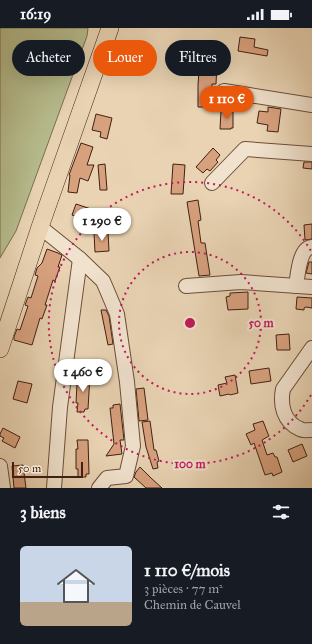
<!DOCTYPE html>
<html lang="fr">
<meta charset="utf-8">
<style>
body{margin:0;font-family:"IM FELL Great Primer",serif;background:#20242c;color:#f1f3f6;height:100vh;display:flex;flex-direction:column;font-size:15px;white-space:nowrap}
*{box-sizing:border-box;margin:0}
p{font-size:13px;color:#9ea1a6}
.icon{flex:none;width:22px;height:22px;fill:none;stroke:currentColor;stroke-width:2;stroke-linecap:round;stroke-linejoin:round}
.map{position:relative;height:460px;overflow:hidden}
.details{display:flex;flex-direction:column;background:#171b24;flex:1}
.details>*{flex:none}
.banner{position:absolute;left:12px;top:12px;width:288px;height:36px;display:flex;gap:8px}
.scale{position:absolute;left:12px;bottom:10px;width:71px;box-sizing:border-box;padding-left:4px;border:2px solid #402113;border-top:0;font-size:11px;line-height:14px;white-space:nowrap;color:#402113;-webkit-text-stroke:3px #f1e2ce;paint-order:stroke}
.price{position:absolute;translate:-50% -34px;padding:0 9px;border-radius:14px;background:#fff;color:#222;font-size:13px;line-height:26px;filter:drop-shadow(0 1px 2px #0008)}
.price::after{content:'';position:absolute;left:50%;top:24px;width:12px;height:9px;margin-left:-6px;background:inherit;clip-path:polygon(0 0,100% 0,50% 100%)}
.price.selected{background:#ea580c;color:#fff}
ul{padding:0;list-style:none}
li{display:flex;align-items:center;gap:12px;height:100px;padding:0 20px}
li span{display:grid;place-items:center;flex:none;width:112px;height:80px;border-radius:6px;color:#555}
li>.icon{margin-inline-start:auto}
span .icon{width:48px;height:48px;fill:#fffc;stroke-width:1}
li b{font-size:17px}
h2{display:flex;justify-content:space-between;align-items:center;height:48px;padding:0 20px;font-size:17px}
.chip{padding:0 14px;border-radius:18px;background:#171b24;box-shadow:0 4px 16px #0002;font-size:14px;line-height:36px}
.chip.selected{background:#ea580c;color:#fff}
.status{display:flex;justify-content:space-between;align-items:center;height:28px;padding:0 20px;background:#171b24;direction:ltr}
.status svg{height:11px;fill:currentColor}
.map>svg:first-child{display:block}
</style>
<div class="status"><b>16:19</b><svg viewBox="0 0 49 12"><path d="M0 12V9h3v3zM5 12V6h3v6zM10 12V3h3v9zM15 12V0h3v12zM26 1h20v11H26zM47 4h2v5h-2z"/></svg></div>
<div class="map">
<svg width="312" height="460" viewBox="0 0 312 460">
<rect width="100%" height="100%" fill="#e9d3b3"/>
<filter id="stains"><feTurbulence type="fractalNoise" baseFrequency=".005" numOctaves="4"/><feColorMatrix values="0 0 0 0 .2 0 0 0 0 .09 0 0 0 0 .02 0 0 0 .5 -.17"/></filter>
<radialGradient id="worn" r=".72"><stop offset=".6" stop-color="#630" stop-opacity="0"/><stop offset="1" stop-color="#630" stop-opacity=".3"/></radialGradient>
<path fill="#b6bc8d" stroke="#7b6e50" d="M0,0H88L87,8L16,203L0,230Z"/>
<g fill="#d8a17e" stroke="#402113">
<path d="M240,9L255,11L254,19L268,22L267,28L238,23Z"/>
<path d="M200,29L214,30V36H217L216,56H212L211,79H198V57Z"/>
<path d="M268,79L281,81L278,104L267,103L268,97L257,95L259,83L268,84Z"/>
<path d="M221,83H233V100H231V101H220Z"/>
<path d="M96,86L112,90L107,111L100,109L101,104L92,102Z"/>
<path d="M81,115L93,119L87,137H94L88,153L80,150L77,165L68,164L70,147H69Z"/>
<path d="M213,120L220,127L216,132L218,134L210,143L207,141L203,145L196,139Z"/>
<path d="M304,134H312V141L303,140Z"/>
<path d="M105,136L107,162H100L98,137Z"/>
<path d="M173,136L185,137L183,166H171Z"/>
<path d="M198,172L201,192L198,193L201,215H205L210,247L199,248L187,174Z"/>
<path d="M76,176L103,185L98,197L72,187Z"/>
<path d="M312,196V211L305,212L304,197Z"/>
<path d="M108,204L109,223L95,224L94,205Z"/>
<path d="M47,221L58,225L62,227L58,239H60L55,253L53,252L45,277H47L42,291L40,290L32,317L14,312V309L17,301L20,302L28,278L25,277L28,269L31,270L38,248L35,247L37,240L42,235Z"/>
<path d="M309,234H312V246L306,245Z"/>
<path d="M248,264V281L228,282L226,269L230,268V265Z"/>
<path d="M297,269L312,270V280L306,279L304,280V282L296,281Z"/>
<path d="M101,282H106L109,288L113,316L108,317Z"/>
<path d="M289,306L290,322H277L276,307Z"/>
<path d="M269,340L271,353L251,356L249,343Z"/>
<path d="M79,346L90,347L88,381H85L84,384H77L78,375H76L77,355H79Z"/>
<path d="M235,347L238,365L230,367L229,366L220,368L218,357L227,355L225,349Z"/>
<path d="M18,353L32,356L27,375L13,371Z"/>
<path d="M144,360L148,392L139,393L136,361Z"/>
<path d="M120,376L124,412H120L122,426L106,428L114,416L110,380H113V377Z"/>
<path d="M150,393L154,422H156L159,433L157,434L158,440L153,441L146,419L142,394Z"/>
<path d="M263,393L268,406L269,408L262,412L267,427L273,425L275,429H277L282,444L273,448L272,445L265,447L254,415L251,417L246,406L255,402L253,396Z"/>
<path d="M3,400L20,409L15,420L2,413L4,410L0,408V406Z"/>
<path d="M77,412H88L89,446H86V449H78V441H76V421H78Z"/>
<path d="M302,416L307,428L293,434L288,422Z"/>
<path d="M23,437L26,460H14L12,438Z"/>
<path d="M140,439L151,450L162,460H146L134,449L136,444Z"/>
</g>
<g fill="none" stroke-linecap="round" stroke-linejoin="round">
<defs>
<g id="minor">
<path d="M224,63L312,77"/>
<path d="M212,155L245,121L312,126"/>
<path d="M40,199L80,231L103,253L117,286L127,354L133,418L126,448L107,450L99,460"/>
<path d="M186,258L241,254L312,259"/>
<path d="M296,258C298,247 299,220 312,219"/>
<path d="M312,320L283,361C280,376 283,394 300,401C303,403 308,402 312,402"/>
<path d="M0,438L3,460"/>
<path d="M54,460L60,379L80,231"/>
</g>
<path id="major" d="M0,321L40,199L110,0"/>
</defs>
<use href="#minor" stroke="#6a4e3b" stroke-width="16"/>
<use href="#major" stroke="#402113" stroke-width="18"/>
<use href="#minor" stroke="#f1e2ce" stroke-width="14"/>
<use href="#major" stroke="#e9d3b3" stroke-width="17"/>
</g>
<g fill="none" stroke="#c2185b" stroke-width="2" stroke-dasharray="2 4">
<circle cx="190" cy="295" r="71"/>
<path d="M311 367A141 141 0 1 1 311 223"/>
</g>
<circle cx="190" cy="295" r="6" fill="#c2185b" stroke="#f1e2ce" stroke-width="2"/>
<g font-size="12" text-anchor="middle" font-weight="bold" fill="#c2185b" stroke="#f1e2ce" stroke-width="4" stroke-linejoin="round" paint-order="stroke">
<text x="261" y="299">50 m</text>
<text x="190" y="440">100 m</text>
</g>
<rect width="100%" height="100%" filter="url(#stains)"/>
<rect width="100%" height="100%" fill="url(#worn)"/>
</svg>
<div class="scale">50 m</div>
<b class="price selected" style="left:227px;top:92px">1 110 €</b>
<b class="price" style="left:102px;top:214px">1 290 €</b>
<b class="price" style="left:83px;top:365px">1 460 €</b>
<div class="banner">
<a class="chip">Acheter</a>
<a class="chip selected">Louer</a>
<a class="chip">Filtres</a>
</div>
</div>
<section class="details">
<h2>3 biens<svg class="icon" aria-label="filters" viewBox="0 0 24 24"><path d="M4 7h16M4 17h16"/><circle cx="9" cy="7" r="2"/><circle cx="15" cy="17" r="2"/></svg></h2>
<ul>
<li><span style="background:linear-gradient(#c9d6e8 70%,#b9a48a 0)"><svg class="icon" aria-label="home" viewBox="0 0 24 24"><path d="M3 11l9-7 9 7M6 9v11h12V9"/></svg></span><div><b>1 110 €/mois</b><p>3 pièces · 77 m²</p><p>Chemin de Cauvel</p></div></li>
</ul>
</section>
